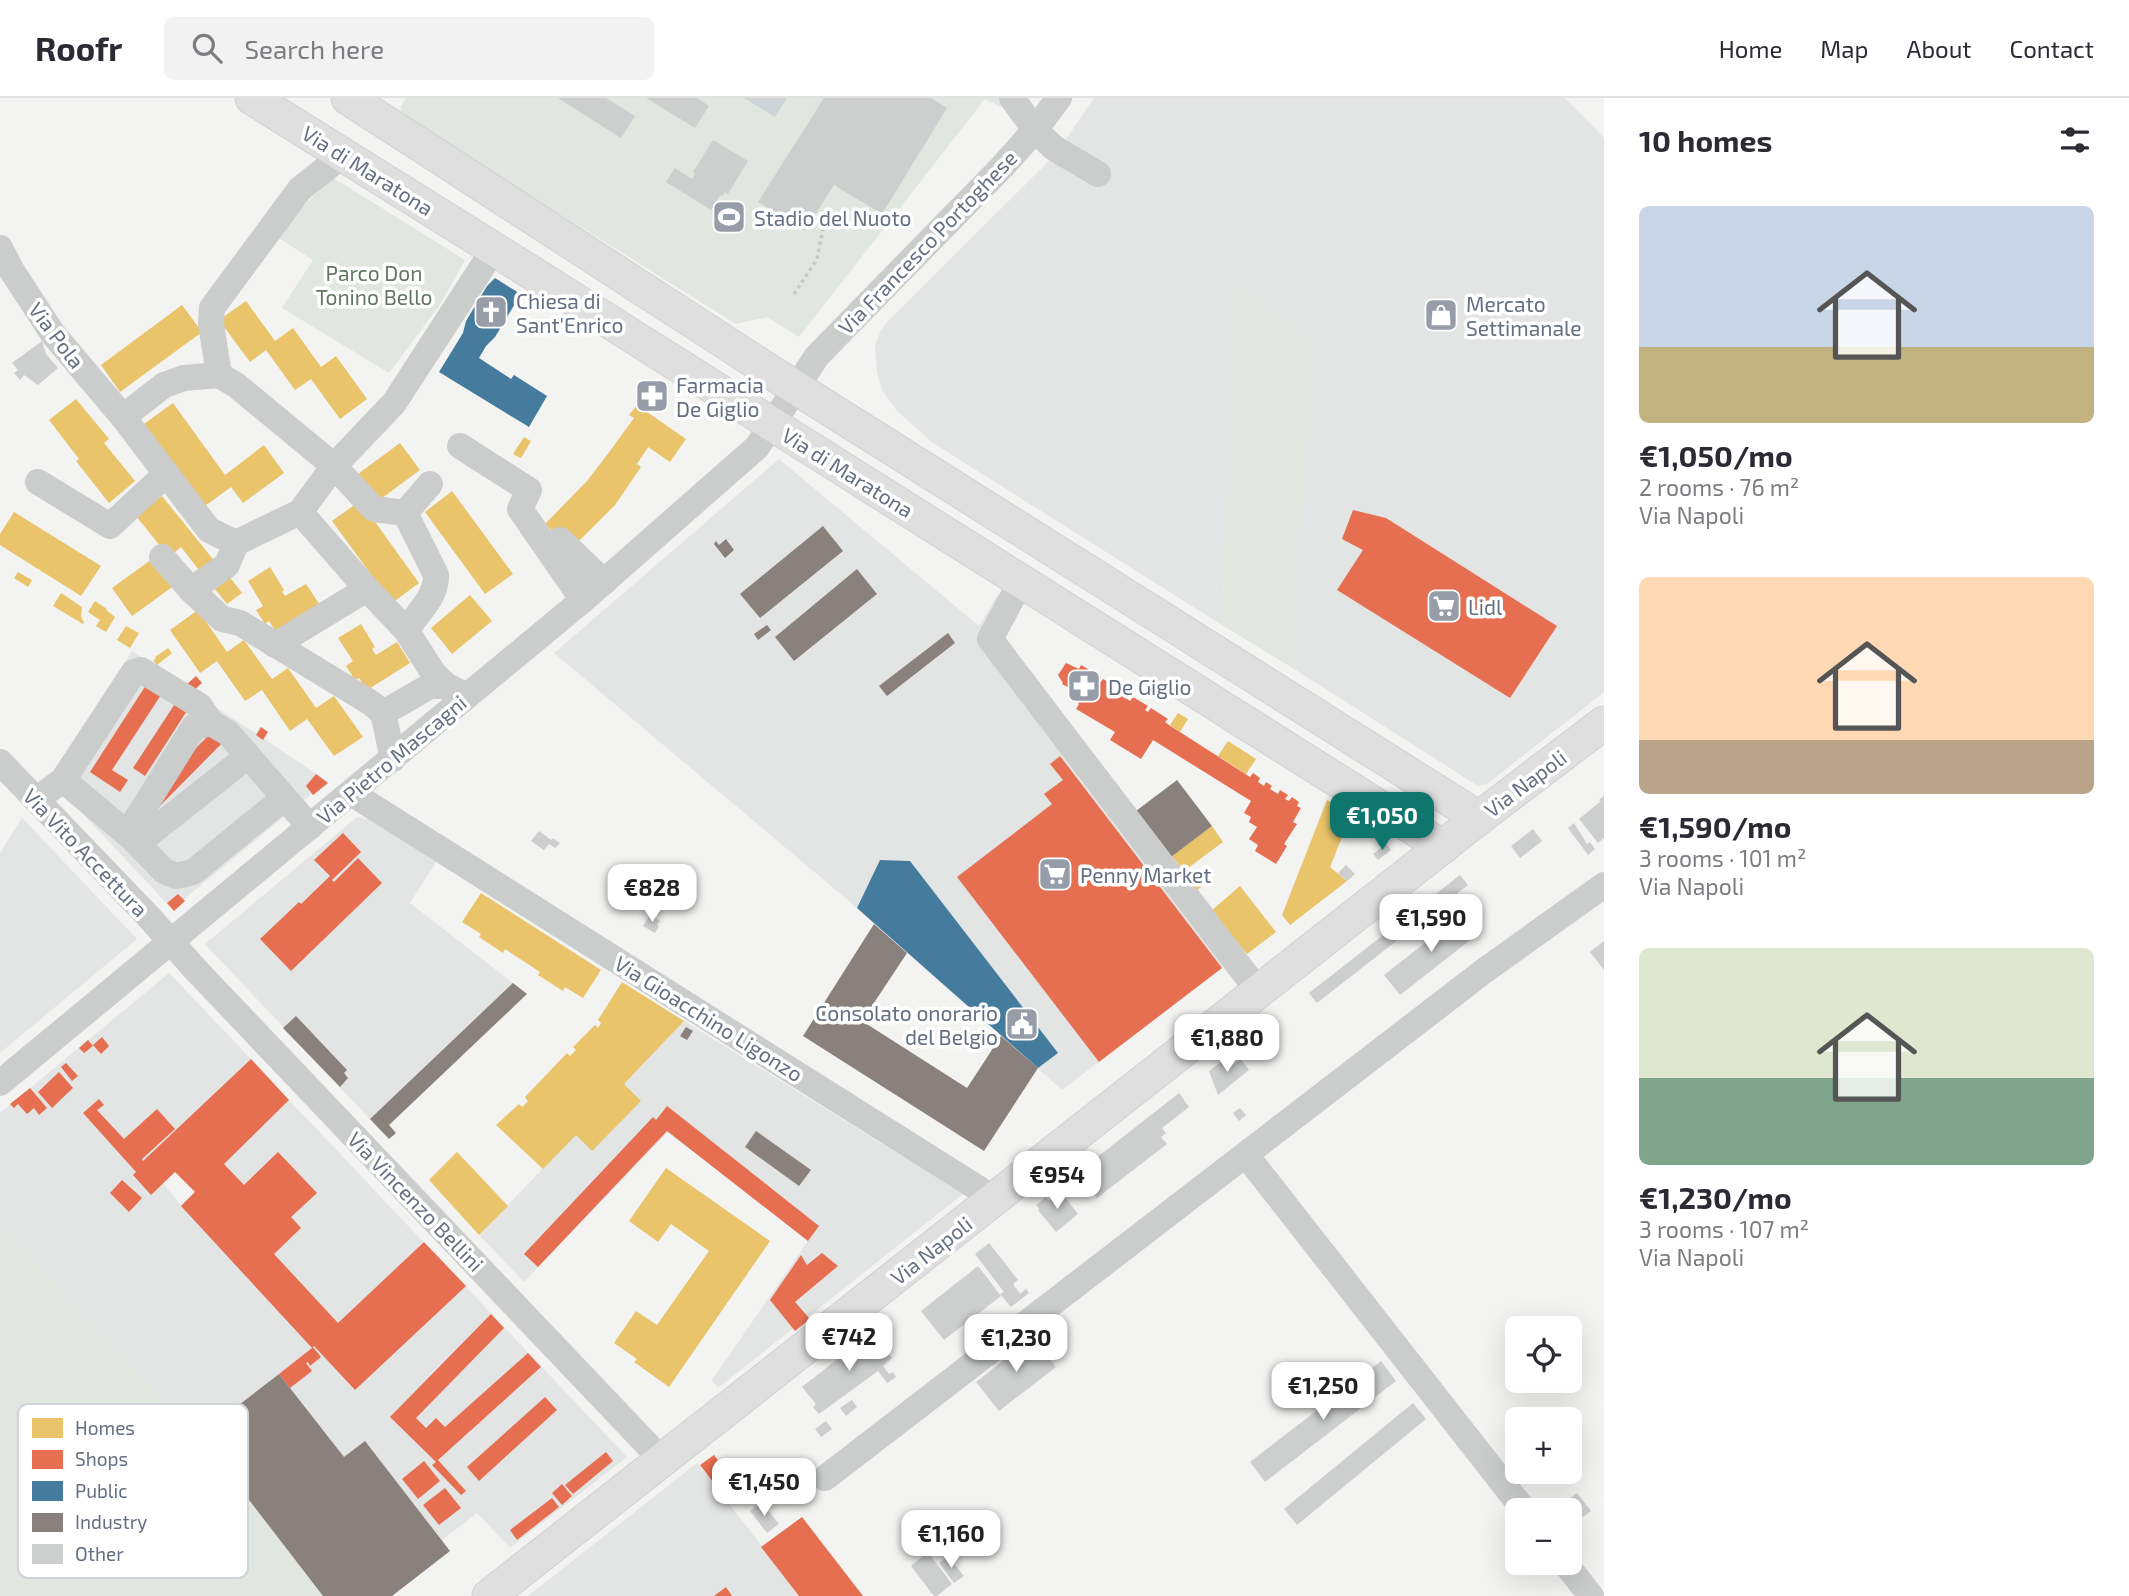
<!DOCTYPE html>
<meta charset="utf-8">
<style>
body{margin:0;font-family:"Exo 2",sans-serif;background:#f2f2f3;color:#2b2b33;height:100vh;display:flex;flex-direction:column;font-size:26px;white-space:nowrap}
*{box-sizing:border-box;margin:0}
p{font-size:23px;color:#7c7c81}
.icon{flex:none;width:38px;height:38px;fill:none;stroke:currentColor;stroke-width:2;stroke-linecap:round;stroke-linejoin:round}
.map{position:relative;flex:1;overflow:hidden}
.panel{display:flex;flex-direction:column;background:#fff;width:525px}
.panel>*{flex:none}
.tools{position:absolute;left:1505px;top:1218px;display:grid;gap:14px}
.tools a{display:grid;place-items:center;width:77px;height:77px;border-radius:10px;background:#fff;box-shadow:0 7px 28px #0002;font-size:35px}
.price{position:absolute;translate:-50% -60px;padding:0 16px;border-radius:14px;background:#fff;color:#222;font-size:23px;line-height:46px;filter:drop-shadow(0 2px 4px #0008)}
.price::after{content:'';position:absolute;left:50%;top:42px;width:21px;height:16px;margin-left:-10px;background:inherit;clip-path:polygon(0 0,100% 0,50% 100%)}
.price.on{background:#0f766e;color:#fff}
ul{padding:0;list-style:none}
li{display:grid;align-content:center;gap:14px;height:371px;padding:0 35px}
li span{display:grid;place-items:center;height:217px;border-radius:10px;color:#555}
li>.icon{margin-inline-start:auto}
span .icon{width:126px;height:126px;fill:#fffc;stroke-width:1}
li b{font-size:30px}
h2{display:flex;justify-content:space-between;align-items:center;height:84px;padding:0 35px;font-size:30px}
header{display:flex;align-items:center;gap:42px;box-sizing:border-box;height:98px;padding:0 35px;background:#fff;border-bottom:2px solid #e1e1e2}
header strong{font-size:33px}
nav{display:flex;gap:38px;margin-inline-start:auto;font-size:24px}
.search{width:490px;height:63px;background:#f2f2f3;display:flex;align-items:center;gap:18px;box-sizing:border-box;padding:0 24px;border-radius:10px;color:#7c7c81;font-size:26px}
main{display:flex;flex:1;min-height:0}
.map>svg:first-child{display:block}
</style>
<header>
<strong>Roofr</strong>
<div class="search"><svg class="icon" aria-label="search" viewBox="0 0 24 24"><circle cx="10" cy="10" r="6"/><path d="M15 15l6 6"/></svg>Search here</div>
<nav><a>Home</a><a>Map</a><a>About</a><a>Contact</a></nav>
</header>
<main>
<div class="map">
<svg width="1604" height="1498" viewBox="0 0 1604 1498">
<rect width="100%" height="100%" fill="#f3f3f1"/>
<g fill="#e3e4e4">
<path d="M1094,0H1565L1604,40V594L1487,686L1478,688L1291,569L1292,541L1235,185L1222,527L933,345L897,313L882,292L877,274L875,247L881,232L889,222L1056,56Z"/>
<path d="M779,361L979,528L998,496L1019,509L1004,539L1245,852L1062,992L843,798L554,555Z"/>
<path d="M132,553L327,683L172,811L50,681Z"/>
<path d="M357,719L368,721L436,764L410,805L527,896L382,1034L205,846Z"/>
<path d="M22,720L137,841L0,955V755Z"/>
<path d="M169,875L251,961L144,1063L181,1107L289,1002L627,1359L510,1450L477,1415L442,1442L450,1453L392,1498H323L236,1385L232,1388L196,1340L0,1126V1015Z"/>
<path d="M684,923L963,1096L718,1290L712,1282L808,1143L668,1034L524,1184L479,1137Z"/>
<path d="M697,1365L801,1498H528Z"/>
</g>
<g fill="#e2e6e0">
<path d="M406,0H1008L1001,9L985,1L799,239L767,219L736,226L406,20L400,10Z"/>
<path d="M332,79L465,162L441,205L389,275L282,210L313,162L277,139L292,120Z"/>
<path d="M1234,184L1313,244L1291,569L1222,527Z"/>
<path d="M0,1126L196,1340L232,1387L236,1385L323,1498H0Z"/>
</g>
<path fill="#cdd3d7" d="M744,0H787L775,19Z"/>
<g fill="#e9c46a">
<path d="M246,203L275,243L293,230L321,269L336,258L367,301L340,321L311,281L295,292L266,252L250,264L219,222Z"/>
<path d="M182,207L202,234L120,294L101,267Z"/>
<path d="M76,301L109,341L104,345L135,383L109,405L76,363L79,361L49,322Z"/>
<path d="M173,305L225,377L264,347L284,375L243,405L231,389L205,408L144,326Z"/>
<path d="M637,307L686,341L670,364L648,349L637,366L641,369L615,407L571,451L545,426L587,383L607,357L634,320L629,317Z"/>
<path d="M524,339L531,343L521,360L513,356Z"/>
<path d="M400,345L420,372L378,403L358,376Z"/>
<path d="M452,393L513,476L485,496L425,414Z"/>
<path d="M162,398L216,465L202,476L181,449L169,459L136,418Z"/>
<path d="M360,403L419,485L392,505L332,423Z"/>
<path d="M14,414L101,468L81,498L0,447V436Z"/>
<path d="M155,459L175,487L132,518L112,490Z"/>
<path d="M270,469L284,492L282,494L285,498L306,486L320,507L276,534L269,523L265,526L256,512L263,508L248,483Z"/>
<path d="M225,473L242,495L227,506L210,485Z"/>
<path d="M18,474L32,482L28,489L14,480Z"/>
<path d="M61,495L82,509L81,519L84,524L83,526L53,508Z"/>
<path d="M470,497L492,523L452,556L431,530Z"/>
<path d="M95,503L107,511L106,512L115,519L106,534L96,528L100,522L88,514Z"/>
<path d="M198,512L227,554L244,542L272,581L288,570L316,610L334,598L363,639L334,658L307,621L290,633L262,592L245,603L217,563L200,575L170,532Z"/>
<path d="M361,526L375,549L372,551L376,557L397,544L410,565L367,592L359,580L355,582L346,568L353,563L338,540Z"/>
<path d="M126,528L139,535L130,550L117,542Z"/>
<path d="M168,550L172,555L157,567L153,562L156,561L155,559Z"/>
<path d="M1178,615L1188,621L1180,634L1170,627Z"/>
<path d="M1228,643L1256,661L1246,676L1218,658Z"/>
<path d="M1327,702L1351,717L1330,769L1347,783L1290,827L1282,817Z"/>
<path d="M1212,728L1223,744L1184,773L1172,758Z"/>
<path d="M1195,776L1204,787L1197,792L1189,781Z"/>
<path d="M1240,788L1276,834L1247,856L1235,841L1233,843L1211,813Z"/>
<path d="M481,795L601,872L583,900L565,889L563,893L538,877L540,874L505,851L503,855L479,839L481,836L462,824Z"/>
<path d="M622,884L684,923L624,986L641,1003L592,1053L576,1037L543,1071L496,1027L519,1006L522,1009L528,1003L525,999L567,955L570,958L576,952L573,949L595,927L598,930L601,925L598,922Z"/>
<path d="M457,1054L508,1108L479,1137L429,1082Z"/>
<path d="M666,1070L770,1143L669,1289L634,1264L637,1261L614,1245L636,1213L657,1227L709,1153L671,1126L658,1144L629,1123Z"/>
</g>
<g fill="#e76f51">
<path d="M1353,412L1386,420L1557,528L1510,600L1337,492L1363,452L1342,441Z"/>
<path d="M1066,565L1079,571L1081,567L1088,571L1086,575L1091,578L1094,575L1101,579L1098,583L1100,585L1103,581L1110,585L1108,589L1113,592L1116,588L1122,593L1120,596L1130,603L1133,599L1148,608L1145,612L1148,614L1151,610L1168,621L1165,624L1169,627L1250,679L1253,675L1260,680L1258,684L1264,688L1266,684L1272,688L1270,691L1278,696L1280,692L1288,697L1285,701L1289,703L1292,699L1299,704L1297,708L1301,710L1293,724L1297,726L1284,746L1287,748L1276,766L1255,753L1258,747L1249,741L1257,729L1249,724L1251,719L1244,715L1251,703L1153,642L1141,661L1110,642L1115,634L1076,611L1079,606L1071,595L1073,592L1062,586L1063,585L1058,577Z"/>
<path d="M157,570L172,580L112,672L128,682L120,694L90,674Z"/>
<path d="M196,578L202,585L192,594L186,587Z"/>
<path d="M180,598L192,605L145,678L133,670Z"/>
<path d="M222,624L233,634L151,717L140,706Z"/>
<path d="M261,629L268,634L263,642L256,637Z"/>
<path d="M1060,658L1222,870L1099,964L957,779L1052,706L1044,696L1063,682L1050,666Z"/>
<path d="M316,676L328,685L313,697L306,688Z"/>
<path d="M343,735L361,754L332,782L334,784L358,760L382,785L291,873L260,841L299,804L301,806L330,778L314,762Z"/>
<path d="M178,796L185,803L174,813L167,805Z"/>
<path d="M102,939L109,948L101,956L93,947Z"/>
<path d="M88,942L93,948L84,955L79,950Z"/>
<path d="M251,961L289,1002L224,1066L244,1087L278,1054L317,1095L291,1119L301,1130L274,1156L338,1225L424,1144L466,1188L355,1292L314,1248L313,1249L321,1259L310,1268L308,1264L306,1265L312,1273L290,1290L279,1276L312,1250L181,1108L195,1094L175,1074L151,1097L133,1077L136,1074L83,1015L99,1001L104,1007L97,1012L124,1041L157,1011L175,1031L142,1061L143,1063Z"/>
<path d="M66,965L78,978L72,983L61,969Z"/>
<path d="M59,974L73,990L52,1010L38,994Z"/>
<path d="M30,990L47,1010L39,1017L34,1010L27,1016L18,1006L14,1010L10,1006Z"/>
<path d="M667,1008L819,1128L808,1143L667,1033L538,1169L524,1156L653,1019L656,1022Z"/>
<path d="M122,1082L142,1100L129,1114L110,1095Z"/>
<path d="M822,1155L838,1168L795,1204L810,1221L795,1233L770,1202L801,1157L807,1167Z"/>
<path d="M491,1216L504,1230L416,1320L426,1330L436,1320L445,1329L528,1255L541,1269L438,1362L466,1393L461,1397L432,1367L436,1364L390,1319Z"/>
<path d="M545,1299L557,1312L479,1383L467,1369Z"/>
<path d="M606,1354L613,1363L573,1396L565,1387Z"/>
<path d="M714,1357L742,1394L729,1405L700,1367Z"/>
<path d="M424,1363L440,1383L418,1401L402,1381Z"/>
<path d="M562,1386L572,1398L562,1407L552,1395Z"/>
<path d="M445,1390L461,1410L439,1427L423,1407Z"/>
<path d="M552,1400L559,1409L517,1442L510,1432Z"/>
<path d="M802,1419L863,1498H799L761,1449Z"/>
<path d="M726,1489L732,1498H714Z"/>
</g>
<g fill="#457b9d">
<path d="M495,180L519,195L516,204L495,239L486,248L479,260L511,281L514,277L547,298L529,329L439,274L463,235L466,223L487,188Z"/>
<path d="M880,762L910,763L1058,955L1038,970L857,810Z"/>
</g>
<g fill="#8a817c">
<path d="M823,428L843,453L760,520L740,496Z"/>
<path d="M726,441L734,452L725,460L714,446L716,443L719,447Z"/>
<path d="M857,471L877,496L794,563L775,539Z"/>
<path d="M767,527L771,532L758,542L754,536Z"/>
<path d="M948,535L955,545L887,598L879,588Z"/>
<path d="M1177,682L1212,728L1171,759L1136,713Z"/>
<path d="M874,826L907,855L862,923L967,990L1001,938L1038,970L984,1053L803,938Z"/>
<path d="M513,885L527,896L389,1027L396,1035L389,1041L370,1021Z"/>
<path d="M296,918L347,972L344,975L348,980L340,989L283,930Z"/>
<path d="M686,929L693,933L687,942L680,938Z"/>
<path d="M756,1033L811,1072L799,1088L745,1049Z"/>
<path d="M279,1276L344,1359L365,1343L450,1453L392,1498H323L236,1385L232,1388L196,1340Z"/>
</g>
<g fill="#cdcece">
<path d="M558,0H606L635,18L621,40Z"/>
<path d="M646,0H697L709,8L695,30Z"/>
<path d="M824,0H931L947,10L882,116L834,87L805,133L758,104Z"/>
<path d="M713,42L748,63L728,96L725,94L722,99L720,97L711,112L666,84L675,70L692,81L695,76L693,74Z"/>
<path d="M42,243L46,256L58,270L38,287L24,277L20,282L14,275L18,272L12,265Z"/>
<path d="M1604,698V740L1598,745L1579,721L1601,703L1599,702Z"/>
<path d="M1574,725L1587,746L1590,744L1595,751L1588,757L1568,730Z"/>
<path d="M1533,731L1542,743L1520,760L1511,748Z"/>
<path d="M539,733L551,742L553,740L560,745L555,750L549,746L544,752L531,743Z"/>
<path d="M1386,746L1391,752L1378,762L1373,756Z"/>
<path d="M1346,767L1355,776L1347,783L1338,775Z"/>
<path d="M1460,777L1468,787L1317,905L1309,895Z"/>
<path d="M1462,816L1478,836L1400,897L1384,877Z"/>
<path d="M650,817L660,823L657,827L659,828L655,835L643,828Z"/>
<path d="M1604,843V872L1590,854Z"/>
<path d="M1226,960L1231,968L1241,961L1249,972L1218,997L1209,973Z"/>
<path d="M1179,995L1189,1009L1162,1030L1166,1035L1161,1039L1167,1046L1097,1100L1077,1075Z"/>
<path d="M1240,1010L1246,1017L1239,1023L1233,1015Z"/>
<path d="M1061,1094L1078,1116L1056,1134L1038,1112L1039,1111L1036,1107L1046,1099L1049,1103Z"/>
<path d="M989,1145L1018,1182L1013,1186L1020,1196L1026,1191L1029,1195L1011,1209L1000,1196L1004,1194L975,1156Z"/>
<path d="M978,1168L1001,1198L944,1242L921,1213Z"/>
<path d="M872,1234L892,1260L883,1268L889,1276L893,1274L896,1279L887,1285L878,1273L819,1316L813,1309L816,1306L802,1289Z"/>
<path d="M1033,1239L1056,1269L999,1313L976,1284Z"/>
<path d="M1381,1263L1396,1283L1265,1384L1250,1364Z"/>
<path d="M852,1302L857,1309L846,1318L840,1310Z"/>
<path d="M1413,1305L1426,1321L1297,1427L1284,1411Z"/>
<path d="M826,1323L832,1331L821,1339L815,1331Z"/>
<path d="M1577,1395L1591,1413L1583,1419L1569,1401Z"/>
<path d="M761,1404L779,1426L767,1435L750,1413Z"/>
<path d="M928,1454L952,1486L937,1498H934L911,1468Z"/>
<path d="M948,1458L964,1478L954,1485L939,1465Z"/>
</g>
<g fill="none" stroke-linecap="round" stroke-linejoin="round">
<defs>
<g id="major">
<path d="M252,0L494,151L1443,749"/>
<path d="M348,0L774,276L1479,720"/>
<path d="M489,1498L1479,720L1604,625"/>
</g>
</defs>
<use href="#major" stroke="#d0d1d1" stroke-width="35"/>
<path stroke="#c8c8c9" stroke-width="3.5" stroke-dasharray="3.5 3.5" stroke-linecap="butt" d="M794,196L817,161L826,115"/>
<g stroke="#cbcccc" stroke-width="26">
<path d="M1012,0L1035,32L1054,50L1098,76"/>
<path d="M343,57L300,91L212,210L211,226L219,277L236,287L334,368L374,411L405,415"/>
<path d="M0,150L12,173L53,236L123,319L209,432L236,445"/>
<path d="M123,319L164,287L184,280L219,277"/>
<path d="M460,348L529,392L520,411L583,502"/>
<path d="M38,384L110,428L166,376"/>
<path d="M300,414L367,491L406,532L434,576L447,588L467,598"/>
<path d="M560,442L604,484"/>
<path d="M162,459L191,492L222,521L240,525L371,605L383,615L393,661"/>
<path d="M1022,482L990,541L1259,894"/>
<path d="M191,492L227,467L236,445L300,414L334,368L394,305L494,151"/>
<path d="M406,532C418,515 437,498 436,477L405,415L430,386"/>
<path d="M275,547L367,491"/>
<path d="M383,615L430,588H447"/>
<path d="M248,658L149,736L130,738L136,722L194,629L211,625L228,635L310,729"/>
<path d="M0,664L148,818L195,871L662,1362"/>
<path d="M63,682L130,738L164,773L176,778L193,774L284,700"/>
<path d="M48,693L63,682L134,574L141,572L200,608L211,625"/>
<path d="M351,695L995,1101"/>
<path d="M0,985L583,502L757,349L817,258L1003,68L1035,32L1059,0"/>
<path d="M1246,1057L1524,1412"/>
<path d="M825,1380L1484,873L1604,787"/>
<path d="M1565,1465L1591,1498"/>
</g>
<use href="#major" stroke="#dfdfe0" stroke-width="33"/>
</g>
<defs>
<symbol id="stadium-square" viewBox="-11 -11 22 22"><rect x="-9" y="-9" width="18" height="18" rx="4" fill="#969da8" stroke="#fff"/><path d="M0-5a6.5 5 0 1 0 0 10a6.5 5 0 1 0 0-10ZM-3.5-1.8h7v3.6h-7Z" fill="#fff"/></symbol>
<symbol id="church-square" viewBox="-11 -11 22 22"><rect x="-9" y="-9" width="18" height="18" rx="4" fill="#969da8" stroke="#fff"/><path d="M-1.2-6h2.4v3.5h3.3v2.4h-3.3V6h-2.4V-.1h-3.3v-2.4h3.3Z" fill="#fff"/></symbol>
<symbol id="shop-square" viewBox="-11 -11 22 22"><rect x="-9" y="-9" width="18" height="18" rx="4" fill="#969da8" stroke="#fff"/><path d="M-5-2.5h2.3a2.7 3.5 0 0 1 5.4 0H5L5.5 6h-11ZM-1.5-2.5h3a1.5 2.3 0 0 0-3 0Z" fill="#fff"/></symbol>
<symbol id="pharmacy-square" viewBox="-11 -11 22 22"><rect x="-9" y="-9" width="18" height="18" rx="4" fill="#969da8" stroke="#fff"/><path d="M-2-6h4v4h4v4h-4v4h-4v-4h-4v-4h4Z" fill="#fff"/></symbol>
<symbol id="supermarket-square" viewBox="-11 -11 22 22"><rect x="-9" y="-9" width="18" height="18" rx="4" fill="#969da8" stroke="#fff"/><path d="M-6-5.5h2.5l.6 2H6L4.5 2H-2.5L-4.4-4H-6ZM-1.5 3.2a1.3 1.3 0 1 0 .1 0ZM3 3.2a1.3 1.3 0 1 0 .1 0Z" fill="#fff"/></symbol>
<symbol id="civic-square" viewBox="-11 -11 22 22"><rect x="-9" y="-9" width="18" height="18" rx="4" fill="#969da8" stroke="#fff"/><path d="M-.6-6.5H3V-4.5H.6V-3L4-1V1h2V6H-6V1h2V-1L-.6-3ZM-1.2 2.5V6h2.4V2.5Z" fill="#fff"/></symbol>
</defs>
<g fill-rule="evenodd">
<use href="#stadium-square" x="710" y="100" width="38" height="38"/>
<use href="#church-square" x="472" y="195" width="38" height="38"/>
<use href="#shop-square" x="1422" y="198" width="38" height="38"/>
<use href="#pharmacy-square" x="633" y="279" width="38" height="38"/>
<use href="#supermarket-square" x="1425" y="489" width="38" height="38"/>
<use href="#pharmacy-square" x="1065" y="569" width="38" height="38"/>
<use href="#supermarket-square" x="1036" y="757" width="38" height="38"/>
<use href="#civic-square" x="1003" y="907" width="38" height="38"/>
</g>
<g text-anchor="middle" dominant-baseline="central" stroke-width="7" stroke-linejoin="round" paint-order="stroke">
<g font-size="21" fill="#646f81" stroke="#fff">
<text transform="translate(368 72) rotate(32)">Via di Maratona</text>
<text transform="translate(927 144) rotate(-46)">Via Francesco Portoghese</text>
<text transform="translate(57 237) rotate(53)">Via Pola</text>
<text transform="translate(848 374) rotate(32)">Via di Maratona</text>
<text transform="translate(391 661) rotate(-40)">Via Pietro Mascagni</text>
<text transform="translate(1525 685) rotate(-37)">Via Napoli</text>
<text transform="translate(86 754) rotate(46)">Via Vito Accettura</text>
<text transform="translate(709 920) rotate(32)">Via Gioacchino Ligonzo</text>
<text transform="translate(416 1103) rotate(46)">Via Vincenzo Bellini</text>
<text transform="translate(931 1152) rotate(-38)">Via Napoli</text>
</g>
<g font-size="21" fill="#646f81" stroke="#fff" text-anchor="start">
<text x="754" y="119">Stadio del Nuoto</text>
<text x="516" y="202">Chiesa di<tspan x="516" dy="24">Sant'Enrico</tspan></text>
<text x="1466" y="205">Mercato<tspan x="1466" dy="24">Settimanale</tspan></text>
<text x="676" y="286">Farmacia<tspan x="676" dy="24">De Giglio</tspan></text>
<text x="1468" y="508">Lidl</text>
<text x="1108" y="588">De Giglio</text>
<text x="1080" y="776">Penny Market</text>
<text x="998" y="914" text-anchor="end">Consolato onorario<tspan x="998" dy="24">del Belgio</tspan></text>
</g>
<g font-size="21" fill="#637863" stroke="#fff">
<text x="374" y="174">Parco Don<tspan x="374" dy="24">Tonino Bello</tspan></text>
</g>
</g>
<rect x="18" y="1306" width="230" height="174" rx="10" fill="#fff" stroke="#d0d4d9" stroke-width="2"/>
<rect x="32" y="1320" width="31" height="20" fill="#e9c46a"/>
<rect x="32" y="1352" width="31" height="19" fill="#e76f51"/>
<rect x="32" y="1383" width="31" height="20" fill="#457b9d"/>
<rect x="32" y="1415" width="31" height="19" fill="#8a817c"/>
<rect x="32" y="1446" width="31" height="20" fill="#cdcece"/>
<g font-size="19" fill="#646f81">
<text x="75" y="1337">Homes</text>
<text x="75" y="1368">Shops</text>
<text x="75" y="1400">Public</text>
<text x="75" y="1431">Industry</text>
<text x="75" y="1463">Other</text>
</g>
</svg>
<div class="tools">
<a><svg class="icon" aria-label="locate" viewBox="0 0 24 24"><circle cx="12" cy="12" r="6"/><path d="M12 2v4M12 18v4M2 12h4M18 12h4"/></svg></a>
<a>+</a>
<a>−</a>
</div>
<b class="price on" style="left:1382px;top:754px">€1,050</b>
<b class="price" style="left:652px;top:826px">€828</b>
<b class="price" style="left:1431px;top:856px">€1,590</b>
<b class="price" style="left:1227px;top:976px">€1,880</b>
<b class="price" style="left:1057px;top:1113px">€954</b>
<b class="price" style="left:849px;top:1275px">€742</b>
<b class="price" style="left:1016px;top:1276px">€1,230</b>
<b class="price" style="left:1323px;top:1324px">€1,250</b>
<b class="price" style="left:764px;top:1420px">€1,450</b>
<b class="price" style="left:951px;top:1472px">€1,160</b>
</div>
<section class="panel">
<h2>10 homes<svg class="icon" aria-label="filters" viewBox="0 0 24 24"><path d="M4 7h16M4 17h16"/><circle cx="9" cy="7" r="2"/><circle cx="15" cy="17" r="2"/></svg></h2>
<ul>
<li><span style="background:linear-gradient(#c9d6e8 65%,#c2b280 0)"><svg class="icon" aria-label="home" viewBox="0 0 24 24"><path d="M3 11l9-7 9 7M6 9v11h12V9"/></svg></span><div><b>€1,050/mo</b><p>2 rooms · 76 m²</p><p>Via Napoli</p></div></li>
<li><span style="background:linear-gradient(#ffd9b3 75%,#b9a48a 0)"><svg class="icon" aria-label="home" viewBox="0 0 24 24"><path d="M3 11l9-7 9 7M6 9v11h12V9"/></svg></span><div><b>€1,590/mo</b><p>3 rooms · 101 m²</p><p>Via Napoli</p></div></li>
<li><span style="background:linear-gradient(#dfe7d0 60%,#7fa58c 0)"><svg class="icon" aria-label="home" viewBox="0 0 24 24"><path d="M3 11l9-7 9 7M6 9v11h12V9"/></svg></span><div><b>€1,230/mo</b><p>3 rooms · 107 m²</p><p>Via Napoli</p></div></li>
</ul>
</section>
</main>
